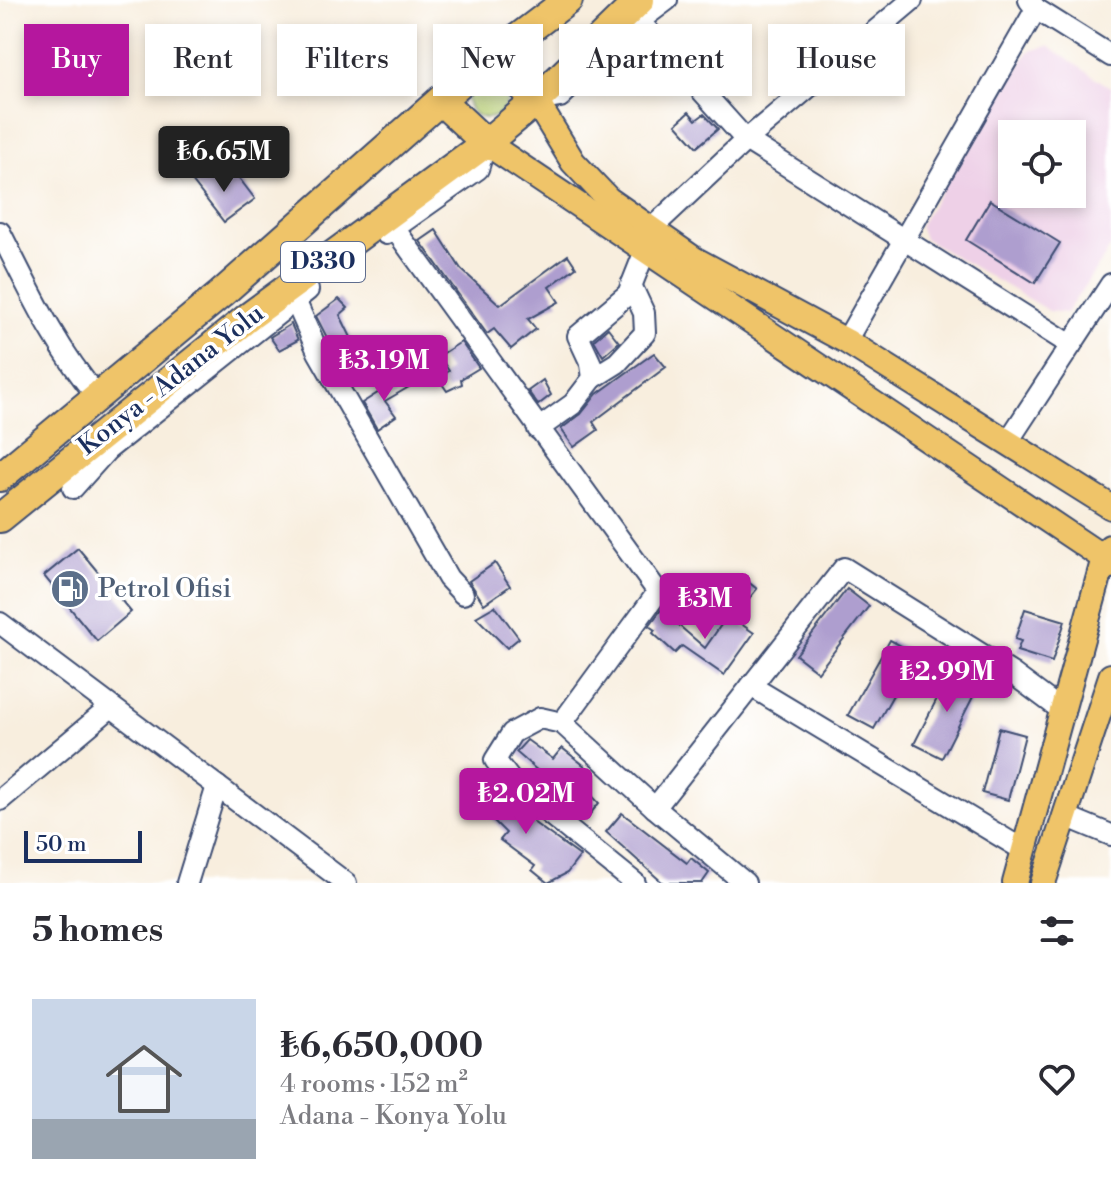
<!DOCTYPE html>
<meta charset="utf-8">
<style>
body{margin:0;font-family:"Libre Bodoni",serif;background:#f2f2f3;color:#2b2b33;height:100vh;display:flex;flex-direction:column;font-size:30px;white-space:nowrap}
*{box-sizing:border-box;margin:0}
p{font-size:26px;color:#7c7c81}
.icon{flex:none;width:44px;height:44px;fill:none;stroke:currentColor;stroke-width:2;stroke-linecap:round;stroke-linejoin:round}
.map{position:relative;height:883px;overflow:hidden}
.drawer{display:flex;flex-direction:column;background:#fff;flex:1}
.drawer>*{flex:none}
.hud{position:absolute;left:24px;top:24px;width:1064px;height:72px;display:flex;gap:16px}
.tools{position:absolute;left:998px;top:120px;display:grid;gap:16px}
.tools a{display:grid;place-items:center;width:88px;height:88px;border-radius:0px;background:#fff;box-shadow:0 4px 12px #0003;font-size:40px}
.scale{position:absolute;left:24px;bottom:20px;width:118px;box-sizing:border-box;padding-left:8px;border:4px solid #1b2f5e;border-top:0;font-size:22px;line-height:28px;white-space:nowrap;color:#1b2f5e;-webkit-text-stroke:6px #fff;paint-order:stroke}
.price{position:absolute;translate:-50% -68px;padding:0 18px;border-radius:8px;background:#b5179e;color:#fff;font-size:26px;line-height:52px;filter:drop-shadow(0 2px 4px #0008)}
.price::after{content:'';position:absolute;left:50%;top:48px;width:24px;height:18px;margin-left:-12px;background:inherit;clip-path:polygon(0 0,100% 0,50% 100%)}
.price.current{background:#222;color:#fff}
ul{padding:0;list-style:none}
li{display:flex;align-items:center;gap:24px;height:200px;padding:0 32px}
li+li{border-top:2px solid #e1e1e2}
li span{display:grid;place-items:center;flex:none;width:224px;height:160px;border-radius:0px;color:#555}
li>.icon{margin-inline-start:auto}
span .icon{width:96px;height:96px;fill:#fffc;stroke-width:1}
li b{font-size:34px}
h2{display:flex;justify-content:space-between;align-items:center;height:96px;padding:0 32px;font-size:34px}
.tag{padding:0 28px;border-radius:0px;background:#fff;box-shadow:0 4px 12px #0003;font-size:28px;line-height:72px}
.tag.current{background:#b5179e;color:#fff}
.map>svg:first-child{display:block}
</style>
<div class="map">
<svg width="1111" height="883" viewBox="0 0 1111 883">
<defs>
<pattern id="grass-tufts" width="24" height="20" patternUnits="userSpaceOnUse" patternTransform="scale(2)"><rect width="24" height="20" fill="#b8cf73"/><path d="M3 7l-1-3M5 7V3M7 7l1-3M15 17l-1-3M17 17v-4M19 17l1-3" fill="none" stroke="#9eb266"/></pattern>
</defs>
<rect width="100%" height="100%" fill="#fff"/>
<filter id="ink" filterUnits="userSpaceOnUse"><feTurbulence type="fractalNoise" baseFrequency=".0125" numOctaves="2"/><feDisplacementMap in="SourceGraphic" scale="16" xChannelSelector="R" yChannelSelector="G"/><feConvolveMatrix kernelMatrix="1 2 1 2 8 2 1 2 1" color-interpolation-filters="sRGB"/></filter>
<filter id="wash" filterUnits="userSpaceOnUse"><feTurbulence type="fractalNoise" baseFrequency=".006" numOctaves="4" result="noise"/><feDisplacementMap in="SourceGraphic" scale="32" xChannelSelector="R" yChannelSelector="G"/><feGaussianBlur stdDeviation="1.8" result="paint"/><feColorMatrix in="noise" values="0 0 0 0 0 0 0 0 0 0 0 0 0 0 0 0 0 1.4 0 .05"/><feComposite in="paint" operator="in"/></filter>
<g filter="url(#wash)">
<rect width="100%" height="100%" fill="#f8eede"/>
<path fill="#eed0e7" fill-rule="evenodd" d="M1048,46L1111,88V247L1066,313L1049,311L924,238L919,226L1029,51ZM1012,134H1072V194H1012Z"/>
<circle fill="url(#grass-tufts)" stroke="#6a7f68" stroke-width="2" cx="487" cy="98" r="20"/>
<g id="blocks">
<g fill="#ae9ecf">
<path d="M689,112L696,120L704,114L718,129L697,147L676,124Z"/>
<path d="M207,170L216,182L233,170L255,199L224,222L192,181Z"/>
<path d="M990,200L1060,243L1035,283L966,240Z"/>
<path d="M436,230L461,269L500,305L568,255L576,267L549,287L559,302L528,319L536,329L511,349L494,329L487,334L420,241Z"/>
<path d="M339,299L348,308L340,315L367,370L355,376L344,371L316,316Z"/>
<path d="M291,324L298,340L279,350L270,337Z"/>
<path d="M608,328L619,342L603,356L594,340Z"/>
<path d="M461,342L479,368L461,379L462,384L447,391L438,378L449,371L439,356Z"/>
<path d="M654,353L666,367L593,422L598,430L574,447L561,429L581,414L597,394Z"/>
<path d="M403,377L409,387L385,401L396,416L377,429L362,403Z"/>
<path d="M543,380L551,395L538,405L528,391Z"/>
<path d="M78,548L131,612L97,641L44,576Z"/>
<path d="M495,563L510,586L484,604L469,581Z"/>
<path d="M747,581L757,589L739,611L729,603Z"/>
<path d="M847,589L869,606L818,672L796,655Z"/>
<path d="M495,606L519,638L507,648L476,617Z"/>
<path d="M1025,609L1065,621L1052,662L1017,651L1021,641L1015,639Z"/>
<path d="M661,610L705,648L728,615L754,633L724,675L682,646L675,653L653,633L655,630L649,626Z"/>
<path d="M890,640L916,654L874,729L848,715Z"/>
<path d="M952,669L980,683L942,758L914,744Z"/>
<path d="M999,728L1025,735L1008,800L982,793Z"/>
<path d="M527,740L553,759L562,748L586,767L576,779L599,803L586,819L570,813V799L516,752Z"/>
<path d="M493,784L522,812L535,819L533,822L580,856L567,873L548,883L532,870L535,866L500,840L506,833L485,812L480,817L469,807Z"/>
<path d="M622,813L687,863L691,858L709,873L702,883H663L606,832Z"/>
</g>
</g>
</g>
<g filter="url(#ink)">
<use href="#blocks" fill-opacity="0" stroke="#3c4c71" stroke-width="2"/>
<g fill="none" stroke-linecap="round" stroke-linejoin="round">
<defs>
<g id="minor">
<path d="M1029,0L1036,9L1111,56"/>
<path d="M639,21L746,140L1071,345"/>
<path d="M536,101L560,97L639,21L667,0"/>
<path d="M394,228L658,592L562,723L540,718L512,733L495,760L516,787L635,883"/>
<path d="M651,229L746,140L912,0"/>
<path d="M0,232C29,289 55,347 97,396"/>
<path d="M386,234L478,169L486,143"/>
<path d="M295,300L318,352L448,578L463,594"/>
<path d="M846,341L1036,9"/>
<path d="M593,378L617,363L645,333L644,313L631,285"/>
<path d="M538,429L573,404L593,378L591,364L578,336L628,294L645,251"/>
<path d="M1007,443L1111,284"/>
<path d="M73,488L107,450L308,290"/>
<path d="M0,623L346,883"/>
<path d="M751,686L1025,851"/>
<path d="M562,723L655,808L745,883"/>
<path d="M0,800L111,707"/>
<path d="M655,808L844,568L1013,674L1064,712"/>
<path d="M1065,816L1111,835"/>
<path d="M187,883L217,786"/>
</g>
<g id="major">
<path d="M536,101L573,162L608,199L694,259L846,341L1111,507"/>
<path d="M486,143L1104,558L1111,566"/>
<path d="M1015,883L1104,558L1110,547"/>
<path d="M1043,883L1111,676"/>
</g>
<g id="highway">
<path d="M494,56L536,101"/>
<path d="M441,101L486,143"/>
<path d="M0,477L221,294L469,75L568,0"/>
<path d="M0,518L250,316L486,143L536,101L640,0"/>
</g>
</defs>
<use href="#minor" stroke="#3c4c71" stroke-width="24"/>
<use href="#major" stroke="#3c4c71" stroke-width="28"/>
<use href="#highway" stroke="#3c4c71" stroke-width="32"/>
<use href="#minor" stroke="#fff" stroke-width="20"/>
<use href="#major" stroke="#efc469" stroke-width="24"/>
<use href="#highway" stroke="#efc469" stroke-width="28"/>
</g>
</g>
<defs>
<symbol id="fuel-disc" viewBox="-11 -11 22 22"><circle r="9.5" fill="#5c6f8a" stroke="#fff"/><path d="M-5.5-6h7V0h2V4h1.3V-2.5L3-4.5l.8-.8L6-3V5H2.5V1h-1V6h-7ZM-4.2-4.7v3.2H.2V-4.7Z" fill="#fff"/></symbol>
</defs>
<g fill-rule="evenodd">
<use href="#fuel-disc" x="48" y="567" width="44" height="44"/>
</g>
<g text-anchor="middle" dominant-baseline="central" stroke-width="7" stroke-linejoin="round" paint-order="stroke">
<rect fill="#fff" stroke="#5f6d8e" stroke-width="2" x="281" y="242" width="84" height="40" rx="6"/>
<g font-size="24" font-weight="bold" fill="#1b2f5e">
<text x="323" y="262">D330</text>
</g>
<g font-size="26" fill="#1b2f5e" stroke="#fff">
<text transform="translate(171 380) rotate(-38)">Konya - Adana Yolu</text>
</g>
<g font-size="26" fill="#4e5e75" stroke="#fff" text-anchor="start">
<text x="98" y="589">Petrol Ofisi</text>
</g>
</g>
</svg>
<div class="tools">
<a><svg class="icon" aria-label="locate" viewBox="0 0 24 24"><circle cx="12" cy="12" r="6"/><path d="M12 2v4M12 18v4M2 12h4M18 12h4"/></svg></a>
</div>
<div class="scale">50 m</div>
<b class="price current" style="left:224px;top:194px">₺6.65M</b>
<b class="price" style="left:384px;top:403px">₺3.19M</b>
<b class="price" style="left:705px;top:641px">₺3M</b>
<b class="price" style="left:947px;top:714px">₺2.99M</b>
<b class="price" style="left:526px;top:836px">₺2.02M</b>
<div class="hud">
<a class="tag current">Buy</a>
<a class="tag">Rent</a>
<a class="tag">Filters</a>
<a class="tag">New</a>
<a class="tag">Apartment</a>
<a class="tag">House</a>
</div>
</div>
<section class="drawer">
<h2>5 homes<svg class="icon" aria-label="filters" viewBox="0 0 24 24"><path d="M4 7h16M4 17h16"/><circle cx="9" cy="7" r="2"/><circle cx="15" cy="17" r="2"/></svg></h2>
<ul>
<li><span style="background:linear-gradient(#c9d6e8 75%,#9aa5b1 0)"><svg class="icon" aria-label="home" viewBox="0 0 24 24"><path d="M3 11l9-7 9 7M6 9v11h12V9"/></svg></span><div><b>₺6,650,000</b><p>4 rooms · 152 m²</p><p>Adana - Konya Yolu</p></div><svg class="icon" aria-label="heart" viewBox="0 0 24 24"><path d="M12 20l-8-8c-3-5 5-10 8-4 3-6 11-1 8 4z"/></svg></li>
</ul>
</section>
